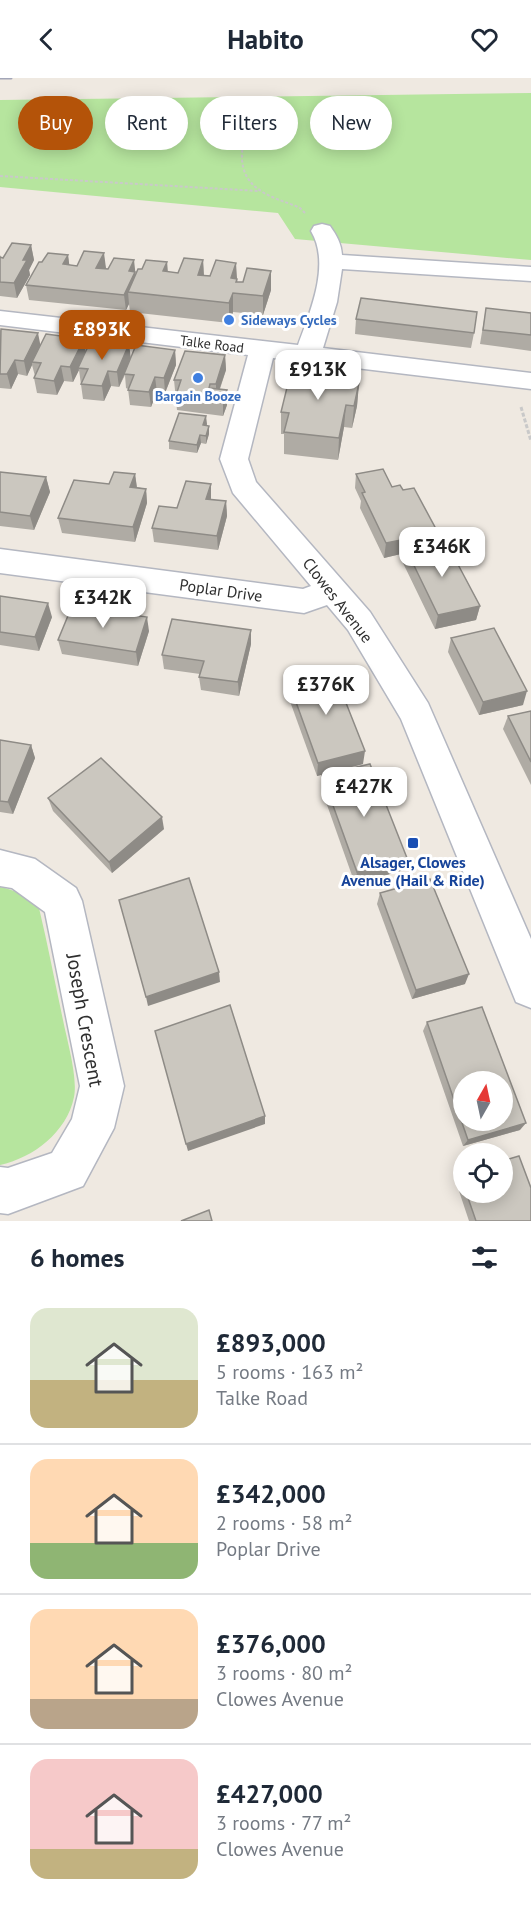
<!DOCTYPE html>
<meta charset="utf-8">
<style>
body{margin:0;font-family:"PT Sans",sans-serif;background:#f6f6f7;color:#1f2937;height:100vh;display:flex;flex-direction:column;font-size:22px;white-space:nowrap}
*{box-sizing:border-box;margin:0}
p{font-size:20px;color:#747a83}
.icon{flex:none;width:33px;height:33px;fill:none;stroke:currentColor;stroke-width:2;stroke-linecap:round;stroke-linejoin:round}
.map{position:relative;height:1143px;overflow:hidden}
.details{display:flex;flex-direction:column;background:#fff;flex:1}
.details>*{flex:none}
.guide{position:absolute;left:18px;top:18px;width:495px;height:54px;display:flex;gap:12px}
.needle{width:39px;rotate:9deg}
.buttons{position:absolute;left:453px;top:993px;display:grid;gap:12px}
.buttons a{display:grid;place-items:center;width:60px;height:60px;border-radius:50%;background:#fff;box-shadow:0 3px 15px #0003;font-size:30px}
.price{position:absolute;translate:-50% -51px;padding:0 14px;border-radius:12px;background:#fff;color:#222;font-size:20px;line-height:39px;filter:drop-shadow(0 2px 3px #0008)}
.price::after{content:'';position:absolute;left:50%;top:36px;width:18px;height:14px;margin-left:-9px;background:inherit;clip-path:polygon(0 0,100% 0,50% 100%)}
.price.selected{background:#b45309;color:#fff}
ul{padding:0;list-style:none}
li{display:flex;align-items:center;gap:18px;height:150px;padding:0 30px}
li+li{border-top:2px solid #e0e1e3}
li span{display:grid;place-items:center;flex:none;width:168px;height:120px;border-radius:18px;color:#555}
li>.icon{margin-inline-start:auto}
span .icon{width:72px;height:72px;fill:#fffc;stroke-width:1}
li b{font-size:26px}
h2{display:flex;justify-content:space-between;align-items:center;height:72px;padding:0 30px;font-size:26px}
.tag{padding:0 21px;border-radius:27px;background:#fff;box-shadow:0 3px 15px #0003;font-size:21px;line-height:54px}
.tag.selected{background:#b45309;color:#fff}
header{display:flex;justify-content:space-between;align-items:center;height:78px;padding:0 30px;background:#fff;font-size:27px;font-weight:700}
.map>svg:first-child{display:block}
</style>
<header><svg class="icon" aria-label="back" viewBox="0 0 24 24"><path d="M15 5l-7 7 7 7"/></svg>Habito<svg class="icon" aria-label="heart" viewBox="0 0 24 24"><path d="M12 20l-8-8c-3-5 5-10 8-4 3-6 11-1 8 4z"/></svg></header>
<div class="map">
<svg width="531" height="1143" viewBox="0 0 531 1143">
<rect width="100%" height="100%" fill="#efe9e1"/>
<g fill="#b6e59e">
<path d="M531,15V182L295,161L278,135L0,109V22Z"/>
<path d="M0,809C16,812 27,819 39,830C48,867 55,905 63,942C67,962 78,1000 74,1019C67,1054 33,1080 0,1087Z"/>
</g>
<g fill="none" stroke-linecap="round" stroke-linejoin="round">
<defs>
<g id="minor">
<path d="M322,146L330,148C337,158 341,165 342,177L531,189V203L342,191L337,224L323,270L531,295V311L273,280L248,381L256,404L370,534L428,625L531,861V930L516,924L401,641L348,552L327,527L304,535L0,495V471L303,511L311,508L233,415L220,381L248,277L0,247V233L298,267C310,234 331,186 311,153L314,148Z"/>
<path d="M0,772L35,781L76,810L82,823L124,1008L114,1050L83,1108L8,1136L0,1135V1089L8,1090L52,1075L72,1041L80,1008L45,834L12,810L0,808Z"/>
</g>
</defs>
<use href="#minor" stroke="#b4b7c1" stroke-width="3"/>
<g stroke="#c9c9c9" stroke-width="2" stroke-dasharray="3 2" stroke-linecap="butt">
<path d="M258,19C248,49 226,91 261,113C273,121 287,124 300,130L305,135"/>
<path d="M0,98L259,113"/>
</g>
<path stroke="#c9c9c9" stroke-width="3" stroke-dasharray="4 2" stroke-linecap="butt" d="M521,329L531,363"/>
<use href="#minor" fill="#fff" fill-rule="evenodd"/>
<path stroke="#a3a6b8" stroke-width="3" d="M0,0H11"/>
</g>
<g fill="#afaba4">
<path d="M31,167L34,182L29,192L30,197L17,220L0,218V177L1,179L3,180Z"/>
<path d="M68,177L69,187L106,190L105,191L135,197L142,191L167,184L168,194L178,195L203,182L204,197L237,201V204H243L271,193V212L263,237L233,234L229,245L130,234L129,226L126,232L29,222L26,207L42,184Z"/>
<path d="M486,230L531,235V273L480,266Z"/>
<path d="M356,241L474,255L471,270L355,256Z"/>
<path d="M0,252L40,267L131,280L175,272L176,287L165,315L157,314L151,329L130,327L128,311L126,310L125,297L119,309L111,308L104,323L83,321L79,292L73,304L64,303L57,317L37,315L34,300L35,298L32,287L27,298L18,296L11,311L0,310Z"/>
<path d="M225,277L226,292L220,311L227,327L223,338L177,332L174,302Z"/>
<path d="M352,295L351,304L359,305L357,328L352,350L344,349L338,382L284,376V356H281V334Z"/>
<path d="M207,346L206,348H209V356L206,366L201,365L197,375L169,371V363Z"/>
<path d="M0,394L46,399L50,414L34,452L0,448Z"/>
<path d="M135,396L137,409L146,411L147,425L135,464L62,455L58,440L109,406Z"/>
<path d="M356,396L403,412L436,451L433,465L480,528L476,542L435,551L403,485L405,475L384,480L360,430L361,423L355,410Z"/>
<path d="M211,420V422L226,423L227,438L218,472L154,464L152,450L177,430Z"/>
<path d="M0,518L52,539L39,573L0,567Z"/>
<path d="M149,553L138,588L62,576L58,562Z"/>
<path d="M451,560L523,627L479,637L448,574Z"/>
<path d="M251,566L239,618L201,612L199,599L200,596L164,591L162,577Z"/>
<path d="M288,602L363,686L317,698L287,615Z"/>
<path d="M531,633V707L503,651L508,638Z"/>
<path d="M0,662L31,667L35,680L13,736L0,734Z"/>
<path d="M322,697L404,792L355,806L321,710Z"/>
<path d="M48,720L164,751L112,795L53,733Z"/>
<path d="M380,815L465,906L412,921L377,826Z"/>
<path d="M427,944L520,1052L463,1068L423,953Z"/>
<path d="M464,1094V1114H502L531,1143H469L455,1101L460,1095Z"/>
</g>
<g fill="#8e8b86">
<path d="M31,167L34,182L29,192L30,197L17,220L14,205L23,182Z"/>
<path d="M104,175L106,190L98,205L96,190Z"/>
<path d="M68,177L70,192L63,186Z"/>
<path d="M134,182L137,209L128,214L129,226L126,232L124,217L129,193Z"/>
<path d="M203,182L204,201L198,197Z"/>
<path d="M167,184L168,203L163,193Z"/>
<path d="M236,185L238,215L236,205L233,216V234L229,245V225L231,200Z"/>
<path d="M271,193V212L263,237V218Z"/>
<path d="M38,255L41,270L32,284V287L27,298L24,283Z"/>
<path d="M84,261L86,276L78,290L79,292L73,304L70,289Z"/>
<path d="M129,266L131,281L119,309L117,294Z"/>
<path d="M175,272L176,287L165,315L164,300Z"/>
<path d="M225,277L226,292L216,321V306Z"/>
<path d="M15,282L18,296L11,311L7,296Z"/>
<path d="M61,288L64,303L57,317L54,303Z"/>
<path d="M108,293L111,308L104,323L102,308Z"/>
<path d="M155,299L157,314L151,329L149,314Z"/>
<path d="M359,305L357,328L352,350L354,328Z"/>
<path d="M227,312V327L223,338V323Z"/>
<path d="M346,327L344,349L338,382L339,360Z"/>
<path d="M206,338L207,346L204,356L203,347Z"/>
<path d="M209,348V356L206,366V358Z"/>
<path d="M200,357L201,365L197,375V367Z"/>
<path d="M135,396L137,411L130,409Z"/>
<path d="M46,399L50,414L34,452L30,438Z"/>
<path d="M211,406V420L207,436L206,421Z"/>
<path d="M146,411L147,425L135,464L133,449Z"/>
<path d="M226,423L227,438L218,472L217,458Z"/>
<path d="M436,451L433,465L406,471L405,475L384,480L386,465L424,453Z"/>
<path d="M48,525L52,539L39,573L35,559Z"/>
<path d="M480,528L476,542L435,551L438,537Z"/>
<path d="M147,539L149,553L138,588L136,574Z"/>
<path d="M251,552V566L239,618L238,604Z"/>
<path d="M527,613L523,627L479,637L483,624Z"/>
<path d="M31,667L35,680L13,736L8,724Z"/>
<path d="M365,673L363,686L317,698L318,685Z"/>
<path d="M162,739L164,751L112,795L109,784Z"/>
<path d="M407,780L404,792L355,806L357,794Z"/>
<path d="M219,894L220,904L148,928L146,919Z"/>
<path d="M469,896L465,906L412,921L416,912Z"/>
<path d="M265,1038V1046L188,1073L186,1066Z"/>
<path d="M526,1045L520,1052L463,1068L468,1062Z"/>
</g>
<g fill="#cbc7bf" stroke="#8e8b86" stroke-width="1.5" fill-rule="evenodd">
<path d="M12,165L31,167L23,182H27L14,205L0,204V179L3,180Z"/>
<path d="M84,173L104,175L96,190L108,191L114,180L134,182L129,193L135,194L124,217L26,207L39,184H42L48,175L68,177L63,186L77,188Z"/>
<path d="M184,180L203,182L198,197L210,198L216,182L236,185L231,200L237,201L236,204H243L247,190L271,193L263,218L233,215L229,225L128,214L138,191H142L146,182L167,184L163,193L178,195Z"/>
<path d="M361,220L477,234L474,255L356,241Z"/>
<path d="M486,230L531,235V257L483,252Z"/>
<path d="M1,251L38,255L24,283L15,282L7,296H0Z"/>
<path d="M46,256L84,261L70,289L61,288L54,303L34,300L41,285L32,284Z"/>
<path d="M91,262L129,266L117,294L108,293L102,308L81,306L88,291L78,290Z"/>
<path d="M136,267L175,272L164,300L155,299L149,314L128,312L134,297L124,296Z"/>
<path d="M185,273L225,277L216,306H210L209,310L227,312L223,323L176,317L181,302H174Z"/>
<path d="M292,289L352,295L350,304L359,305L354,328L346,327L339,360L284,354L289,335L281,334Z"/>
<path d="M179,335L206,338L203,347L209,348L206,358L200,357L197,367L169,363Z"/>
<path d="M383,391L392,409L400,407L403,412L414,410L436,451L424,453L426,457L386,465L362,415L365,414L356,396Z"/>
<path d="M0,394L46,399L30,438L0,434Z"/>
<path d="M114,394L135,396L130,409L146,411L133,449L58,440L74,402L109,406Z"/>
<path d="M186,403L211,406L206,421L226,423L217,458L152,450L159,428L177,430Z"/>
<path d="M445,462L480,528L438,537L406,471Z"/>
<path d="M0,518L48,525L35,559L0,554Z"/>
<path d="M72,528L147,539L136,574L58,562Z"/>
<path d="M172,541L251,552L238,604L199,599L204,583L162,577Z"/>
<path d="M494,550L527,613L483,624L451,560Z"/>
<path d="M333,592L365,673L318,685L288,602Z"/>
<path d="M531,633V684L508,638Z"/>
<path d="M0,662L31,667L8,724L0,723Z"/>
<path d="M101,680L162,739L109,784L48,720Z"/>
<path d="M370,686L407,780L357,794L322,697Z"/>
<path d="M189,800L219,894L146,919L119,822Z"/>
<path d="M430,801L469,896L416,912L380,815Z"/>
<path d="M230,927L265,1038L186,1066L155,953Z"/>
<path d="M482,929L526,1045L468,1062L427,944ZM464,1004H502V1042H464Z"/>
<path d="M519,1078L531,1110V1143H476L466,1114H502V1083Z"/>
<path d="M464,1094V1106L460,1095Z"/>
<path d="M209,1132L212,1143H181Z"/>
</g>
<g fill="#3f7fe0" stroke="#fff" stroke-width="2">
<circle cx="229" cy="242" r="6"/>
<circle cx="198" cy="300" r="6"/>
</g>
<rect fill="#1a4fb4" stroke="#fff" stroke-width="2" x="407" y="759" width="12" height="12" rx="3"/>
<g text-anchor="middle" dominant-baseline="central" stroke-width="6" stroke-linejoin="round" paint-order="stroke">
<g font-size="14" font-weight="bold" fill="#366cbe" stroke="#fff" text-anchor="start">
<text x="241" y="242">Sideways Cycles</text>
<text x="198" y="318" text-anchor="middle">Bargain Booze</text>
</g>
<g font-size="14" fill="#2e2e2e" stroke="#fff">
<text transform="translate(212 266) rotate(7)">Talke Road</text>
</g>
<g font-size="16" fill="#2e2e2e" stroke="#fff">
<text transform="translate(221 512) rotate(8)">Poplar Drive</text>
<text transform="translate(338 522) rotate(52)">Clowes Avenue</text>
</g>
<g font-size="16" font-weight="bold" fill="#164399" stroke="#fff">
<text x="413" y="784">Alsager, Clowes<tspan x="413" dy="18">Avenue (Hail &amp; Ride)</tspan></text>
</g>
<g font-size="20" fill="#2e2e2e" stroke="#fff">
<text transform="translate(85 942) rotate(80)">Joseph Crescent</text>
</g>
</g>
</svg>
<div class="buttons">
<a><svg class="needle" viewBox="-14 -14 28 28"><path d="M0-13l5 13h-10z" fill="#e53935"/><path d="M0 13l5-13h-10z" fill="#747a83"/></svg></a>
<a><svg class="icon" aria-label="locate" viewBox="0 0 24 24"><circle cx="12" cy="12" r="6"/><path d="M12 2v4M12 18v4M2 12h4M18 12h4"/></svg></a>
</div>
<b class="price selected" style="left:102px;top:283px">£893K</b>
<b class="price" style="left:318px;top:323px">£913K</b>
<b class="price" style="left:442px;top:500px">£346K</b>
<b class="price" style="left:103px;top:551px">£342K</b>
<b class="price" style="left:326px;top:638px">£376K</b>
<b class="price" style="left:364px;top:740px">£427K</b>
<div class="guide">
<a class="tag selected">Buy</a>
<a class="tag">Rent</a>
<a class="tag">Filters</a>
<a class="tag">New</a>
</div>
</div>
<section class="details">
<h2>6 homes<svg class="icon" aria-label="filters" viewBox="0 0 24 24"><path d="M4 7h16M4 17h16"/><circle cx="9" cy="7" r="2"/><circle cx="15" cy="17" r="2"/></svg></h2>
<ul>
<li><span style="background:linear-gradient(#dfe7d0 60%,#c2b280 0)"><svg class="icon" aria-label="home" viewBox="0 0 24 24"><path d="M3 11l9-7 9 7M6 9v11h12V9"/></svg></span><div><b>£893,000</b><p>5 rooms · 163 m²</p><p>Talke Road</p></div></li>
<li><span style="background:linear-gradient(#ffd9b3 70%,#8fb573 0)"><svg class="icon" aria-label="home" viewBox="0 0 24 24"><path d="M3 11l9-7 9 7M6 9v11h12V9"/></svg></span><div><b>£342,000</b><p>2 rooms · 58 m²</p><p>Poplar Drive</p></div></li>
<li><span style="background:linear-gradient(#ffd9b3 75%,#b9a48a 0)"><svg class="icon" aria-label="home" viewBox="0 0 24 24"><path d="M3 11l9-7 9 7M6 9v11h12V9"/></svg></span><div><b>£376,000</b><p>3 rooms · 80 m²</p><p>Clowes Avenue</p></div></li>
<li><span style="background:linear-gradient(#f6c9c9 75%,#c2b280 0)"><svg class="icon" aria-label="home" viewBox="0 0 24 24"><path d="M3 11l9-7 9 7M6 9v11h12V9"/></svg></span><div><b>£427,000</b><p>3 rooms · 77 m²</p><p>Clowes Avenue</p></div></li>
</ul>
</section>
